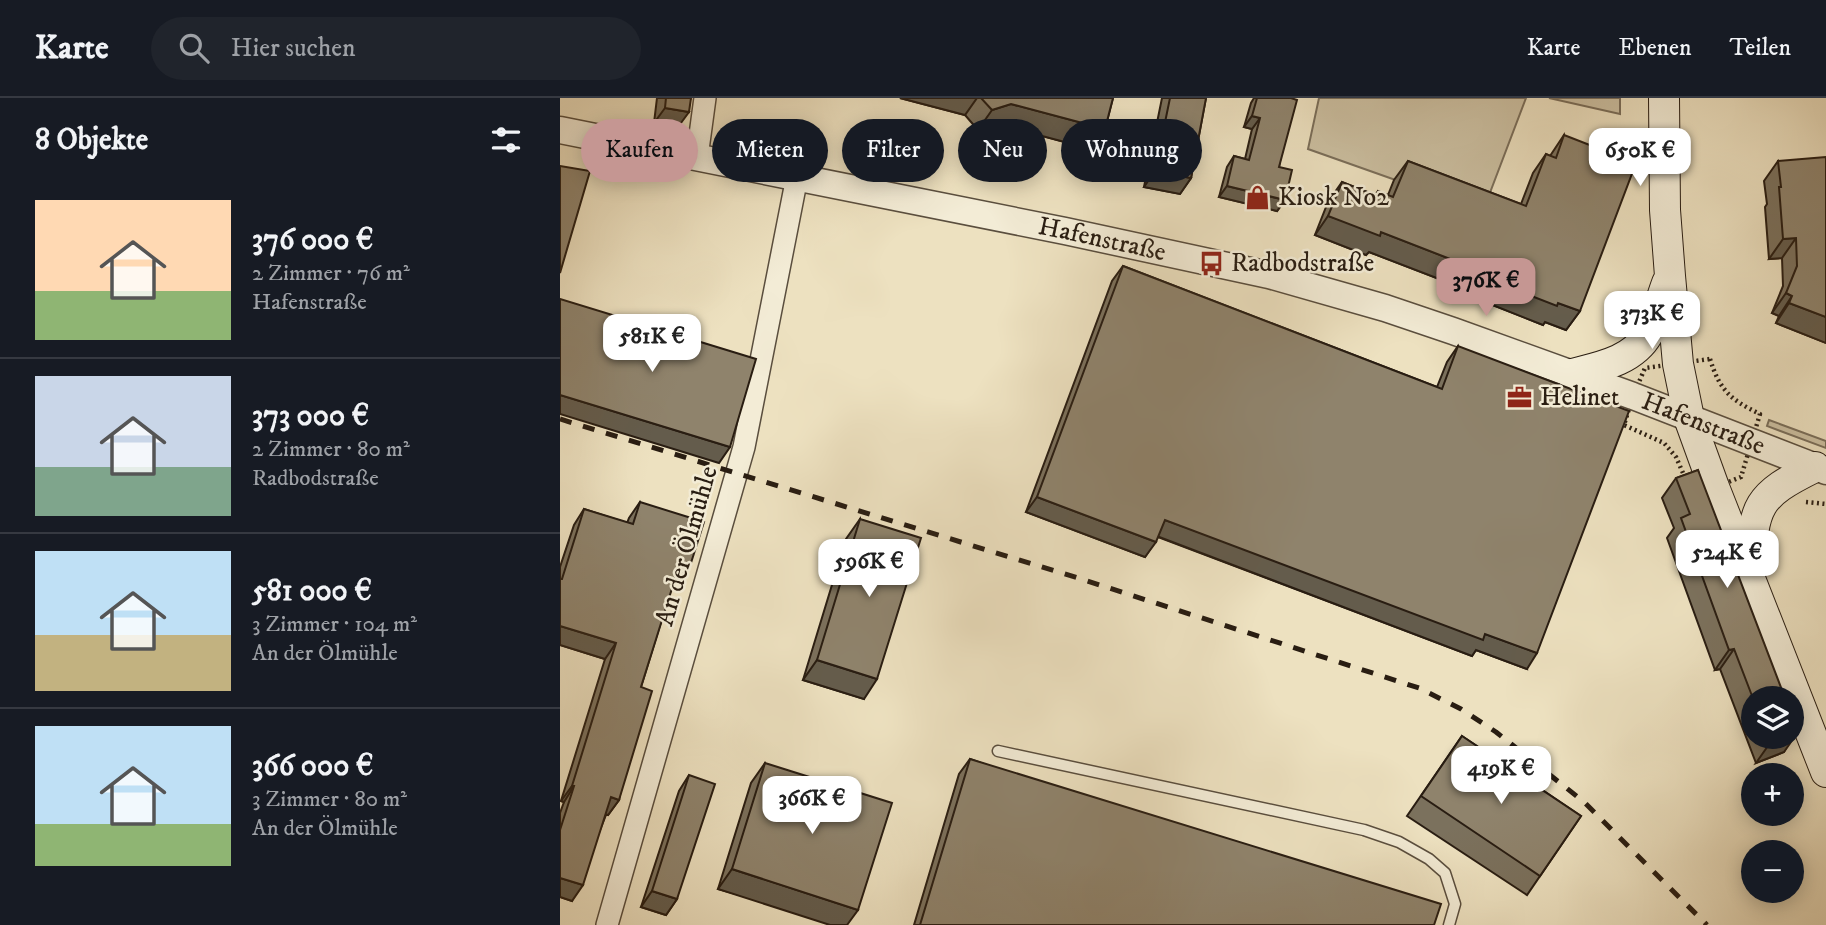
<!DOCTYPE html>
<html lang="de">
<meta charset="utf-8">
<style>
body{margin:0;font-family:"IM FELL DW Pica",serif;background:#20242c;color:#f1f3f6;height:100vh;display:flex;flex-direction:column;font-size:26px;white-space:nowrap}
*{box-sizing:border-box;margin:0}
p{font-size:23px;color:#9ea1a6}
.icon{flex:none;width:38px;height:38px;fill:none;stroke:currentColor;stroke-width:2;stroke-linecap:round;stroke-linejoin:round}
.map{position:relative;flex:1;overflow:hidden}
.side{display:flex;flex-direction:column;background:#171b24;width:560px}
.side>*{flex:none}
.banner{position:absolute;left:21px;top:21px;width:665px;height:63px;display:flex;gap:14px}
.fabs{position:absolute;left:1181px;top:588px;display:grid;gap:14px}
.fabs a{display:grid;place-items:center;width:63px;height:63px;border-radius:50%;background:#171b24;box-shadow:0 4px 18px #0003;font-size:35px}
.price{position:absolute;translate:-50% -60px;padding:0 16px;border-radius:14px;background:#fff;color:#222;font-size:23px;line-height:46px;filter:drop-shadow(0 2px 4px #0008)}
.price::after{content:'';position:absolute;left:50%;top:42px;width:21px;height:16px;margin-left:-10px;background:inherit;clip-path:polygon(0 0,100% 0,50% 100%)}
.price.current{background:#c59692;color:#111}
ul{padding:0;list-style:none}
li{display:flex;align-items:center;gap:21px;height:175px;padding:0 35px}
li+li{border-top:2px solid #363941}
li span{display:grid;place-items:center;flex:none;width:196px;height:140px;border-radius:0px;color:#555}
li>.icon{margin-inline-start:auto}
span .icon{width:84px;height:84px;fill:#fffc;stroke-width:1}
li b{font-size:30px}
h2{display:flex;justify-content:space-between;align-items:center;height:84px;padding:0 35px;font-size:30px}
.chip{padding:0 24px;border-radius:32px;background:#171b24;box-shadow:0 4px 18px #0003;font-size:24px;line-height:63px}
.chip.current{background:#c59692;color:#111}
header{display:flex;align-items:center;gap:42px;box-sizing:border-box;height:98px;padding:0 35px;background:#171b24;border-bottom:2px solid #363941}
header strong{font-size:33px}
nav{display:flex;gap:38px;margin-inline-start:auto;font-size:24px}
.search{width:490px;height:63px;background:#20242c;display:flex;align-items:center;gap:18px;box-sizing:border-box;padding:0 24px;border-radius:38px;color:#9ea1a6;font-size:26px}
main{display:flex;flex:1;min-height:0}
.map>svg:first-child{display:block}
</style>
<header>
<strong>Karte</strong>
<div class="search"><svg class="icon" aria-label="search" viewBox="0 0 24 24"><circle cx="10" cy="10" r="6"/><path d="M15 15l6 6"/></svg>Hier suchen</div>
<nav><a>Karte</a><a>Ebenen</a><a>Teilen</a></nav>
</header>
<main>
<section class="side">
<h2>8 Objekte<svg class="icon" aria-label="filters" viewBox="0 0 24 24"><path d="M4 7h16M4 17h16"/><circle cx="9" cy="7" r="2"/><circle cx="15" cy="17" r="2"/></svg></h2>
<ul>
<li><span style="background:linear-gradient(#ffd9b3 65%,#8fb573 0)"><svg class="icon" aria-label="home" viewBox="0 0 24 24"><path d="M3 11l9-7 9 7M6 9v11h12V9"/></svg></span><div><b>376 000 €</b><p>2 Zimmer · 76 m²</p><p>Hafenstraße</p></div></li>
<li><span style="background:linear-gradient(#c9d6e8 65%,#7fa58c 0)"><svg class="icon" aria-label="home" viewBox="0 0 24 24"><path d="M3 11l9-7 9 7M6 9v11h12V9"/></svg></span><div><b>373 000 €</b><p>2 Zimmer · 80 m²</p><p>Radbodstraße</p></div></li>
<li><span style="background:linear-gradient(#bfe0f5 60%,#c2b280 0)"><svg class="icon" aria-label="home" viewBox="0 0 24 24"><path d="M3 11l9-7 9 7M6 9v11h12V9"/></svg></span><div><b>581 000 €</b><p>3 Zimmer · 104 m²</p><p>An der Ölmühle</p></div></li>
<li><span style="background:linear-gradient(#bfe0f5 70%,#8fb573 0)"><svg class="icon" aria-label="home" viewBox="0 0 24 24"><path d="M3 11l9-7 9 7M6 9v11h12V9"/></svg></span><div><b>366 000 €</b><p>3 Zimmer · 80 m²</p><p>An der Ölmühle</p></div></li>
</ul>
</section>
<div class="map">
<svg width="1266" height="827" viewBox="0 0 1266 827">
<rect width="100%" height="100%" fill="#ede1c0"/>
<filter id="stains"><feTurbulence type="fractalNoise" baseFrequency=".00286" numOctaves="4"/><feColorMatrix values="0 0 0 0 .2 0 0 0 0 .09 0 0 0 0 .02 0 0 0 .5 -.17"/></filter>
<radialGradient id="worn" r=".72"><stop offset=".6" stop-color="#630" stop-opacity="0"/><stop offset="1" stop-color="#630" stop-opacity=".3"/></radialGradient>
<g fill="#ccc0a2" stroke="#7a6e5a" stroke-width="2">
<path d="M759,0H966L923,113L748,51Z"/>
<path d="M989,0H1060V16Z"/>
<path d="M1209,322L1266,343V350L1207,328Z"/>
</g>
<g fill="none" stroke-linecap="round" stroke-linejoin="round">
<defs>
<path id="service" d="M438,653L804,732L839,744L869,761L885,775L895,806L889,827"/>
<g id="minor">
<path d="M137,59L145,0"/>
<path d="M47,827L184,349L237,79"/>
</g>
<g id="tertiary">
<path id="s1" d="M0,32L505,133L709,177L825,210L893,233L1073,298L1266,373"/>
</g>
<g id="secondary">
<path d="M1104,0L1105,112L1110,178L1118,266L1129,320L1154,389L1266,674"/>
<path d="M1012,276C1039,269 1073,263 1088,236C1096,221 1101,201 1107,185"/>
<path d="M1190,471C1194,407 1196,398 1255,369"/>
</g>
</defs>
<use href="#service" stroke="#5a4e3e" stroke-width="13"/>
<use href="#minor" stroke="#5a4e3e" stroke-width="24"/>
<use href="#tertiary" stroke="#5a4e3e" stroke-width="29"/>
<use href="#secondary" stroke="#291d12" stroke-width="32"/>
<g stroke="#291d12" stroke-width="4.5" stroke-dasharray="2 3.5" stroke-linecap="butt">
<path d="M1150,261C1160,293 1171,302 1200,316L1181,379L1133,398L1116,359L1104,345L1064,327L1073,298L1085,270Z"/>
<path d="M1246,404L1266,406"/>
</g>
<use href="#service" stroke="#f3ecd6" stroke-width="10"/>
<use href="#minor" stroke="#f3ecd6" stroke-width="21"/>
<use href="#tertiary" stroke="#f3ecd6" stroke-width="26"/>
<use href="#secondary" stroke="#f3ecd6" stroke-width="30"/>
<path stroke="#291d12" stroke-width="5" stroke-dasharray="12 12" stroke-linecap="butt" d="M0,321L518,480L859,590L901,611L936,634L1024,704L1147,827"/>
</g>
<g fill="#7b715d" stroke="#291d12" stroke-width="2">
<path d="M97,0H131L118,29L94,25Z"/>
<path d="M340,0H553L545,31L531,51L437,26L418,32L405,17Z"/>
<path d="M602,0H646L631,80L620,96L584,89Z"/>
<path d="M694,0H731L719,69L725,102L717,113L659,99L667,69L674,58L685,61L692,31L684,29L691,5Z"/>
<path d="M1004,37L1020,213L1006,232L985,224L983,227L930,206L926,199L809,154L806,157L755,137L768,104L782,84L815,97L818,93L828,97L834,82L848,63L961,106L973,75L986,56L990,58Z"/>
<path d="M1218,63L1266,245L1216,225L1219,218L1212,215L1223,188L1222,160L1209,161L1205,109L1207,106L1204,83Z"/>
<path d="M563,168L877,289L887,264L898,248L967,571L916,552L912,558L598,439L585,459L466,414L552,183Z"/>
<path d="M1138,372L1194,600V639H1232L1224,654L1196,665L1160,571L1155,572L1107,440L1114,430L1102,400L1116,380Z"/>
<path d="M80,404L119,483L114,482L81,589L59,702L48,717H46L12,803L0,799V715L4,704L1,703L45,561L0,547V469L14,427L24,411L67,425L69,420Z"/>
<path d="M300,421L304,601L243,582L286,441Z"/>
<path d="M902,638L1021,718L967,797L847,718Z"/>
<path d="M410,661L874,827H354L399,676Z"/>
<path d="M205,665L287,827L158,791L191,685Z"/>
<path d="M129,677L117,801L106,817L81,809L119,693Z"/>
</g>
<g fill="#645c4c" stroke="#291d12" stroke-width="2">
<path d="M340,0H417L405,17Z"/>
<path d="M451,6L545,31L531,51L437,26L418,32L432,12Z"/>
<path d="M105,10L129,14L118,29L94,25Z"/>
<path d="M692,18L700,20L692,31L684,29Z"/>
<path d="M595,73L631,80L620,96L584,89Z"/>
<path d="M667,88L725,102L717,113L659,99Z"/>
<path d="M768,118L821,134L939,180L926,199L809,154L806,157L755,137Z"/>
<path d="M1236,140L1222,160L1209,161L1223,141Z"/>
<path d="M943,187L998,205L1020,213L1006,232L985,224L983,227L930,206Z"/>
<path d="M1226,195L1232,198L1219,218L1212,215Z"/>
<path d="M1229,205L1266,219V245L1216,225Z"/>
<path d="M0,297L170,349L159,365L0,316Z"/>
<path d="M477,399L596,444L585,459L466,414Z"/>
<path d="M605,422L925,536L977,555L967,571L916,552L912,558L594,437Z"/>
<path d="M120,465L130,468L119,483L109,480Z"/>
<path d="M0,528L56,545L45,561L0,547Z"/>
<path d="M1174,551L1160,571L1155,572L1169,552Z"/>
<path d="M257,562L317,581L304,601L243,582Z"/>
<path d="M1238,634L1224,654L1196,665L1210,645L1225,639H1232V636Z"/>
<path d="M12,688H14L4,704L1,703Z"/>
<path d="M51,699L59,702L48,717L40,715Z"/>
<path d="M172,771L298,812L287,827H270L158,791Z"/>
<path d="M0,780L23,787L12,803L0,799Z"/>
<path d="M92,793L117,801L106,817L81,809Z"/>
</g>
<g fill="#8f836c" stroke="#291d12" stroke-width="2">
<path d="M106,0H131L129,14L105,10Z"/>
<path d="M421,0H553L545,31L451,6L432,12Z"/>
<path d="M610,0H646L631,80L595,73Z"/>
<path d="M697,0H731L737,2L719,69L732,72L725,102L667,88L674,58L689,62L700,20L692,18Z"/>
<path d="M1004,37L1076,65L1020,213L998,205L997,208L943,187L939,180L821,134L820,138L768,118L782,84L817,98L818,93L833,99L848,63L966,108L986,56L996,60Z"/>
<path d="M1266,59V219L1229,205L1232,198L1226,195L1237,168L1236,140L1223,141L1219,89H1221L1218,63Z"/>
<path d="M0,68L30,73L0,175Z"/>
<path d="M563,168L882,291L898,248L1069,313L977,555L925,536L923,542L605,422L596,444L477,399Z"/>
<path d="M0,201L196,261L170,349L0,297Z"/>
<path d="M1138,372L1225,600H1194V603L1174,551L1169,552L1121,420L1130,416L1116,380Z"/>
<path d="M80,404L144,424L130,468L120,465L81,589L92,593L59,702L51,699L23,787L0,780V732L14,688H12L56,545L0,528V481H2L24,411L73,426Z"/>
<path d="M300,421L361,440L317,581L257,562Z"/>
<path d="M1232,619L1238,634L1232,636Z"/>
<path d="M902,638L1021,718L980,778L861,698Z"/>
<path d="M1207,639H1225L1210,645Z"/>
<path d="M410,661L881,806L874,827H360Z"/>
<path d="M205,665L332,705L298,812L172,771Z"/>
<path d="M129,677L155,686L117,801L92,793Z"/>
</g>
<defs>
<symbol id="shop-bare" viewBox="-9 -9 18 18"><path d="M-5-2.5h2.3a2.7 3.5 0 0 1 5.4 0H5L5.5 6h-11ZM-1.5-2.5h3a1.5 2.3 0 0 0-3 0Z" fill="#8f2418" stroke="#f3ecd6" stroke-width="2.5" paint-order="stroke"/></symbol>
<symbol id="bus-bare" viewBox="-9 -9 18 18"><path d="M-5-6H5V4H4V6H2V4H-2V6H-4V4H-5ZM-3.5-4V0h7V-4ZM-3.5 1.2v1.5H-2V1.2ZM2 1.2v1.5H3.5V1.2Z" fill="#8f2418" stroke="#f3ecd6" stroke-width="2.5" paint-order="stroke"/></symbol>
<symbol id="office-bare" viewBox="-9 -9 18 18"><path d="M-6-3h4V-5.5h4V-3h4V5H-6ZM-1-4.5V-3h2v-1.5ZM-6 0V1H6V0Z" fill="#8f2418" stroke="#f3ecd6" stroke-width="2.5" paint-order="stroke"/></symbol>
</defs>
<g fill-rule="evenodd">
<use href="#shop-bare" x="680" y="82" width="35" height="35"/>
<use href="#bus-bare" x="634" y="148" width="35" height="35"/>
<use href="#office-bare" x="942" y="282" width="35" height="35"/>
</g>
<g text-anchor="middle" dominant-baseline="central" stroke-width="5" stroke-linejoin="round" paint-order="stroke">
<g font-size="26" fill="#291d12" stroke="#f3ecd6" text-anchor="start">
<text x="718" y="99">Kiosk No2</text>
<text x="671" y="165">Radbodstraße</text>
<text x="980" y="299">Helinet</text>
</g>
<g font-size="26" fill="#291d12" stroke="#f3ecd6">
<text stroke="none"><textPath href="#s1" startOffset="553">Hafenstraße</textPath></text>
<text stroke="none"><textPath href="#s1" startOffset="1183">Hafenstraße</textPath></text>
<text transform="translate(127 448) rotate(-74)">An der Ölmühle</text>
</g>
</g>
<rect width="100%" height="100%" filter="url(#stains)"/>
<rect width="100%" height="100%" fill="url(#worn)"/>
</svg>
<div class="fabs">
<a><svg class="icon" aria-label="layers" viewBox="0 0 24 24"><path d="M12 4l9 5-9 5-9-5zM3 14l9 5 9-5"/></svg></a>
<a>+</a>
<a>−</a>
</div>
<b class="price" style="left:1080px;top:90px">650K €</b>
<b class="price current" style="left:926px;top:220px">376K €</b>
<b class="price" style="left:1092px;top:253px">373K €</b>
<b class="price" style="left:92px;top:276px">581K €</b>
<b class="price" style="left:1167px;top:492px">524K €</b>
<b class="price" style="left:309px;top:501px">596K €</b>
<b class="price" style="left:941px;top:708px">419K €</b>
<b class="price" style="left:252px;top:738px">366K €</b>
<div class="banner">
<a class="chip current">Kaufen</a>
<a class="chip">Mieten</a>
<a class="chip">Filter</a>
<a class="chip">Neu</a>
<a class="chip">Wohnung</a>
</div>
</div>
</main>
